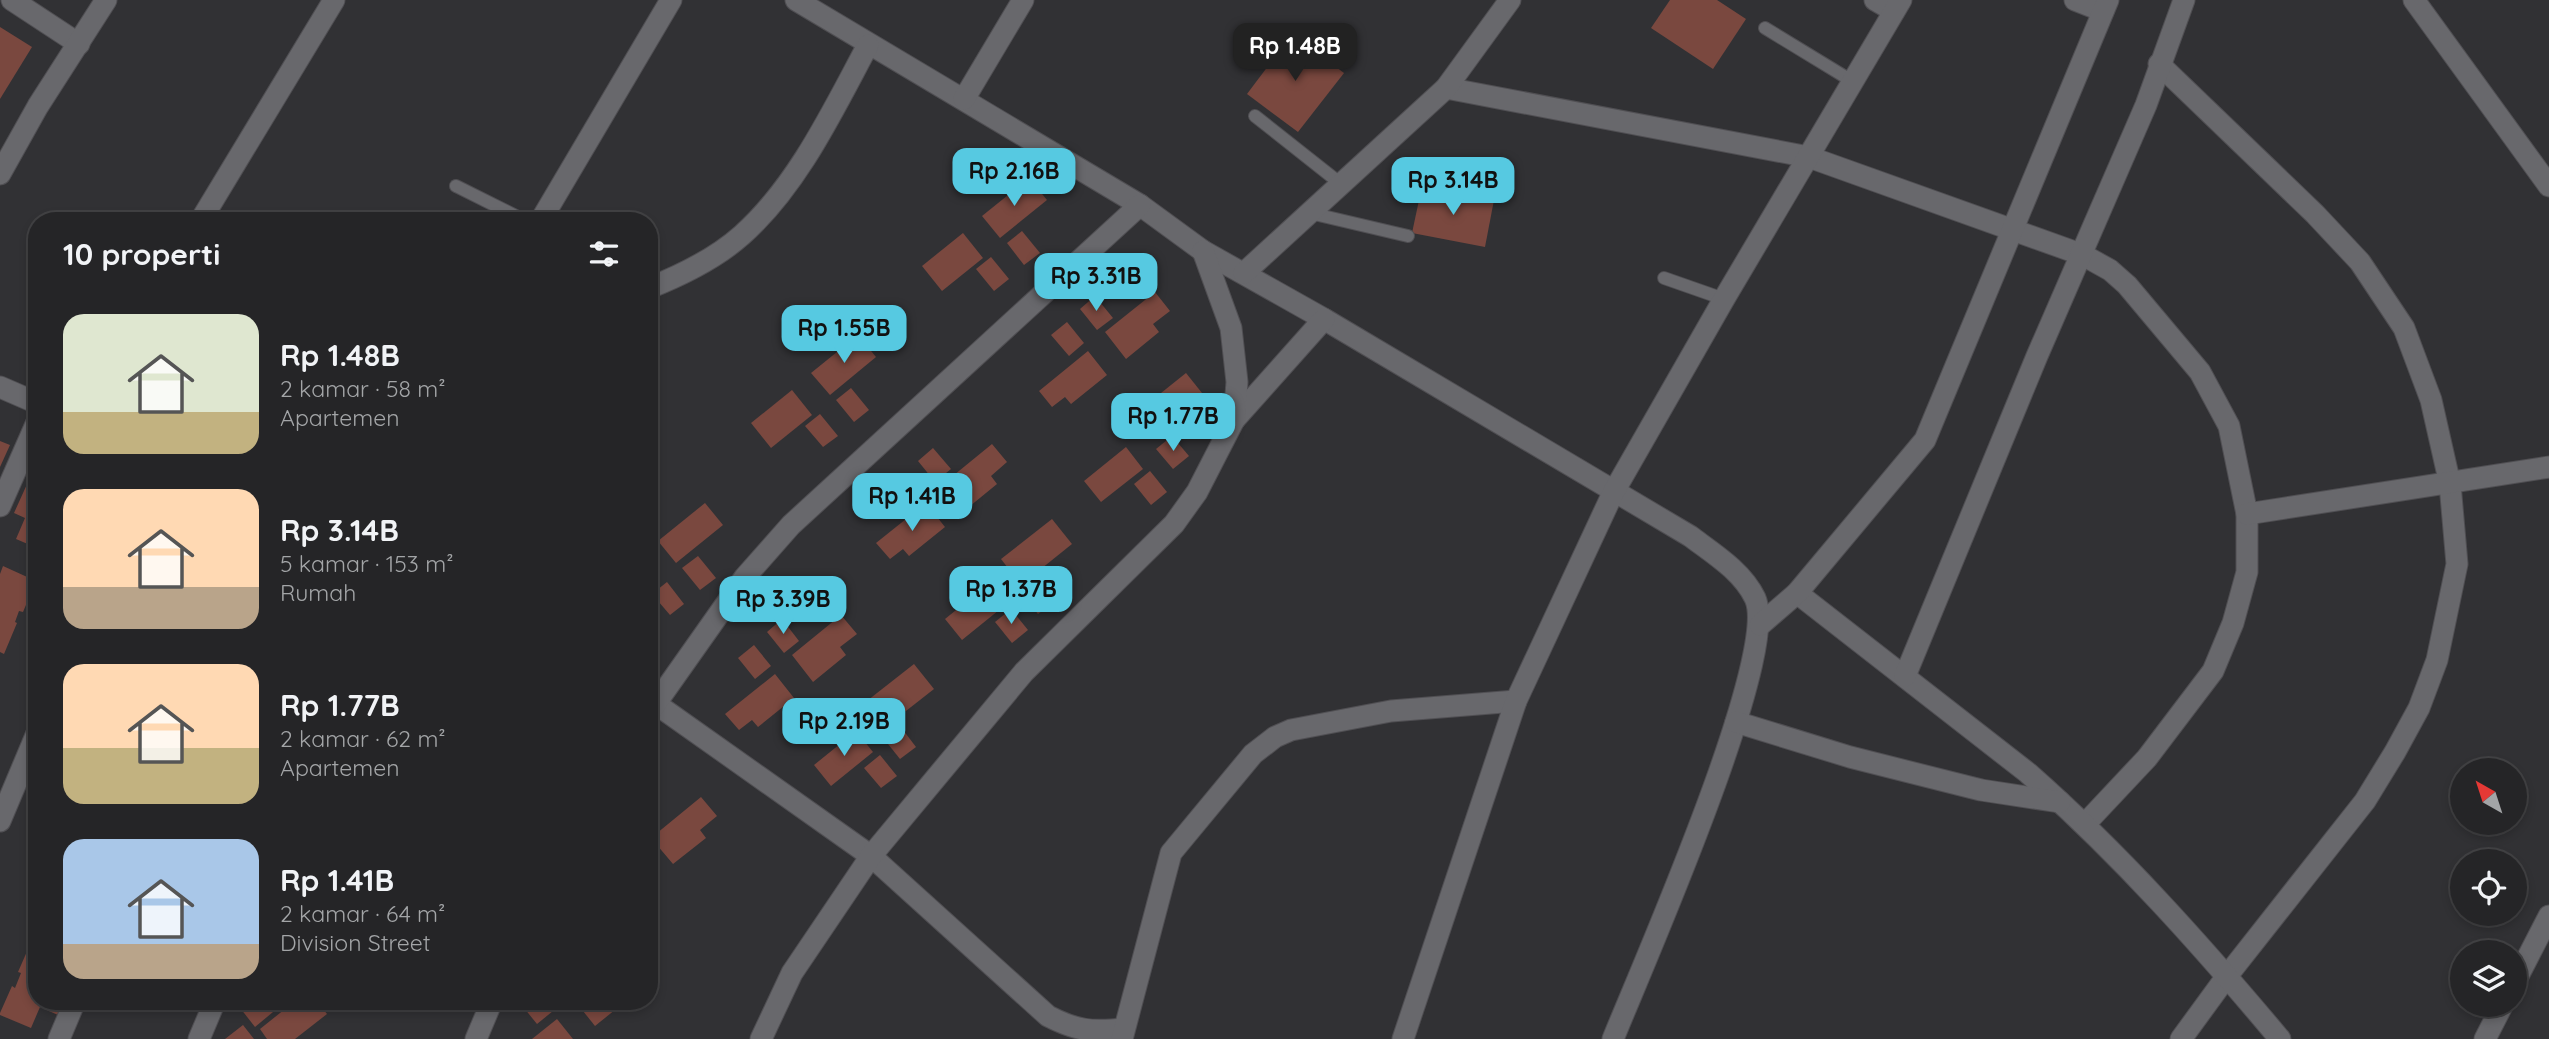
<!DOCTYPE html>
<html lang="id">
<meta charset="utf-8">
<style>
body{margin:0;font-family:Quicksand,sans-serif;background:#2d2d2f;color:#f1f3f6;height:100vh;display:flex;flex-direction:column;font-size:26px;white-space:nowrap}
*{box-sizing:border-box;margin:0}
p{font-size:23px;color:#a3a5a7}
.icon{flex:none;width:38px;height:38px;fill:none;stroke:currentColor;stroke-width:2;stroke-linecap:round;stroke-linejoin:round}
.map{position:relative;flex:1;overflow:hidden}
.drawer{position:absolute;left:28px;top:212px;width:630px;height:798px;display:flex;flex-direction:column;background:#252527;border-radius:28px;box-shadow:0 4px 10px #0003,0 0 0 2px #424244}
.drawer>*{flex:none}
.needle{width:46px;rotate:321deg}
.fabs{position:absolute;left:2450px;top:758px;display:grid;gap:14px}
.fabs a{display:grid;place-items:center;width:77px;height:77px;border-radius:50%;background:#252527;box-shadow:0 4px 10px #0003,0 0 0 2px #424244;font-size:35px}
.price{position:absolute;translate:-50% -60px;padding:0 16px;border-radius:14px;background:#56c9e1;color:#111;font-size:23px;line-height:46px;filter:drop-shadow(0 2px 4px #0008)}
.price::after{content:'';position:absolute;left:50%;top:42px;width:21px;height:16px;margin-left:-10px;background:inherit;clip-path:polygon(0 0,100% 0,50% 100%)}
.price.active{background:#222;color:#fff}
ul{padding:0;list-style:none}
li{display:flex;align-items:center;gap:21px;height:175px;padding:0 35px}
li span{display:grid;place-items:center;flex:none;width:196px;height:140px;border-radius:21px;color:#555}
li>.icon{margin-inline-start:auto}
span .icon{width:84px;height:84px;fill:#fffc;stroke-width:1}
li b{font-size:30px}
h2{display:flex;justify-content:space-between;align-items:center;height:84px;padding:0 35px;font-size:30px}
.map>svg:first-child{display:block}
</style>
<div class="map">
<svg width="2549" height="1039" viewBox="0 0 2549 1039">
<rect width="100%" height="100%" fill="#313134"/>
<g fill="#7a483f">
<path d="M1670,0H1717L1746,19L1713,69L1651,28Z"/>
<path d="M0,27L32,47L0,99Z"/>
<path d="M1292,34L1344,73L1298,132L1247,94Z"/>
<path d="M1029,178L1047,200L1000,238L982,216Z"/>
<path d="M1422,186L1494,200L1485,247L1412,233Z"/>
<path d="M1022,231L1040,253L1024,265L1007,243Z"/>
<path d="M963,233L983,258L942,291L922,266Z"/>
<path d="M991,257L1009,279L994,291L976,269Z"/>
<path d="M1155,292L1170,311L1153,324L1159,332L1126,359L1105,332Z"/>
<path d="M1095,296L1113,318L1097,330L1080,309Z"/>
<path d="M1067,322L1084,343L1069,356L1051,335Z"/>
<path d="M858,335L876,357L830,395L811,373Z"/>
<path d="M1088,351L1107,375L1071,404L1065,397L1052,407L1039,391Z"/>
<path d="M1186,373L1206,398L1156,439L1136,413Z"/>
<path d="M851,388L869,410L854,422L836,400Z"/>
<path d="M792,390L812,415L771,448L751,423Z"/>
<path d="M820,414L838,436L823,447L805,426Z"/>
<path d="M1172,436L1189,456L1173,469L1156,449Z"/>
<path d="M0,441L10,445L0,467Z"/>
<path d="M992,444L1007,462L991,476L997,484L964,511L943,484Z"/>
<path d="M1126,447L1143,469L1101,502L1084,481Z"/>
<path d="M933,448L951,469L935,482L918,461Z"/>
<path d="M1150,471L1167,492L1151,505L1134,484Z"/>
<path d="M905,474L922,495L906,508L889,487Z"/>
<path d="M28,482L37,486V548L16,539L25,518L14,513Z"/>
<path d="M705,503L723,525L676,563L658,541Z"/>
<path d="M926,503L945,527L909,556L903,549L890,559L876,543Z"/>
<path d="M1052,519L1072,544L1021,585L1001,559Z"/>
<path d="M698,556L716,578L700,590L682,568Z"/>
<path d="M3,566L36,581L23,612L19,611L15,622L17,623L4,654L0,652V574Z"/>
<path d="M667,582L684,604L670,615L652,594Z"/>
<path d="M1038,582L1054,602L1038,614L1022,594Z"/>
<path d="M987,585L1004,606L962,640L945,619Z"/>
<path d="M1011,609L1028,630L1012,643L995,622Z"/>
<path d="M841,615L857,634L840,647L846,655L813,682L792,655Z"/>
<path d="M782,619L799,641L784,653L767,632Z"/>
<path d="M754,645L771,666L755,679L738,658Z"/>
<path d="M914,664L934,689L883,729L863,704Z"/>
<path d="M775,674L794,698L758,727L752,720L739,730L725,714Z"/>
<path d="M900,726L916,747L900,759L884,739Z"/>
<path d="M856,731L873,752L831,786L814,765Z"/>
<path d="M880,755L897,776L881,788L864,768Z"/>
<path d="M701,797L717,816L700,830L706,838L673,864L651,838Z"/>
<path d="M32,940L37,943V1001H63L58,1015L40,1007L31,1028L0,1015V1013L12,986L15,988L21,973L18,972Z"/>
<path d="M240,1001H264L273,1012L255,1027L237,1004Z"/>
<path d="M295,1001H317L327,1014L295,1039H267L260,1029Z"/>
<path d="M523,1001H546L553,1011L537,1024L520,1003Z"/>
<path d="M575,1001H626L595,1026Z"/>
<path d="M557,1019L573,1039H532Z"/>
<path d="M243,1025L254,1039H225Z"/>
</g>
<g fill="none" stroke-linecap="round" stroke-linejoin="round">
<defs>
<g id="service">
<path d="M1765,28L1852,81"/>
<path d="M1255,116L1341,184"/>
<path d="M456,186L524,220"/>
<path d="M1310,213L1408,236"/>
<path d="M1664,278L1724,299"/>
</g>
<g id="minor">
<path d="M12,0L79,44"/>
<path d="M796,0L1140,205L1203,251L1324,319L1690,536C1714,554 1742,571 1755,598C1781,654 1641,969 1613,1039"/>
<path d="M1875,0L1894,11"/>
<path d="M2075,0L2103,11"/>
<path d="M2414,0L2549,186"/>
<path d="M2159,64L2315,214L2360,262L2404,328L2431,400L2450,484L2457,564L2437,660L2419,708L2395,752L2365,801L2227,976L2181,1039"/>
<path d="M1446,88L1809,157L2083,255L2110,270L2127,285L2200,372L2229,426L2247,514V572L2233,623L2213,671L2147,758L2085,824"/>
<path d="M964,99L1023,0"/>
<path d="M0,174L38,106L106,0"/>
<path d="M201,220L334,0"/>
<path d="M541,220L671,0"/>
<path d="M1244,273L1446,88L1510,0"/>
<path d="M649,288C682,275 715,259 742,235C798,185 833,110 868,45"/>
<path d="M0,387L37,403"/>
<path d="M1234,420L1324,319"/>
<path d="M0,506L37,422"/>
<path d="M2247,514L2549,467"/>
<path d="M1797,593L2028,773C2120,854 2202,946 2280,1039"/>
<path d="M1760,625L1797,593L1925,440L2108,0"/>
<path d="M1905,676L2037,356L2146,105L2184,0"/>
<path d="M649,699L871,856L1048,1016C1077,1031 1091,1032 1124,1029"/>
<path d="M649,713L745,577L791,525L1140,205"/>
<path d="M1736,722L1850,757L1981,790L2060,802"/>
<path d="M0,821L37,733"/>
<path d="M2515,982L2549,916"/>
<path d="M59,1039L75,1001"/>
<path d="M199,1039L215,1001"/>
<path d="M476,1039L492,1001"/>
<path d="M761,1039L792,973L871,856L1024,672L1174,524L1197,492L1234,420L1237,382L1231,328L1203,251"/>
<path d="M1122,1039L1171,853L1253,754L1275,737L1291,730L1391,711L1516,701"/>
<path d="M1403,1039L1516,701L1613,493L1724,299L1901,0"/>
<path d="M2485,1039L2503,1004"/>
</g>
</defs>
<use href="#service" stroke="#504f53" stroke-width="14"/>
<use href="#minor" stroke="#504f53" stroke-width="23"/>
<use href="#service" stroke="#68686c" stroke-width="12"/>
<use href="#minor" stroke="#68686c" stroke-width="21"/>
</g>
</svg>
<div class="fabs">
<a><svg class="needle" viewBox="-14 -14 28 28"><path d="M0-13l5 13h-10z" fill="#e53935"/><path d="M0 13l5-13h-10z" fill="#a3a5a7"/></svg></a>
<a><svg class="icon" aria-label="locate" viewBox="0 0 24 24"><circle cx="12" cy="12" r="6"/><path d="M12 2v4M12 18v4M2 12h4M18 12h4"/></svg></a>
<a><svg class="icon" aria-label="layers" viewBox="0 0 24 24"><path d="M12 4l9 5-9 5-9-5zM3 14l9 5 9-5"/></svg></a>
</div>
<b class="price active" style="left:1295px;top:83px">Rp 1.48B</b>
<b class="price" style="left:1014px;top:208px">Rp 2.16B</b>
<b class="price" style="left:1453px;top:217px">Rp 3.14B</b>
<b class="price" style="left:1096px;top:313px">Rp 3.31B</b>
<b class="price" style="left:844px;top:365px">Rp 1.55B</b>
<b class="price" style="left:1173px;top:453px">Rp 1.77B</b>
<b class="price" style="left:912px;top:533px">Rp 1.41B</b>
<b class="price" style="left:1011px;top:626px">Rp 1.37B</b>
<b class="price" style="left:783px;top:636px">Rp 3.39B</b>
<b class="price" style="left:844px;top:758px">Rp 2.19B</b>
<section class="drawer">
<h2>10 properti<svg class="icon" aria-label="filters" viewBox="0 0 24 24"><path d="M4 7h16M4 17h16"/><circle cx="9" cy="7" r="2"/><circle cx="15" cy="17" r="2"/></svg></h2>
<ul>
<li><span style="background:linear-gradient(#dfe7d0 70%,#c2b280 0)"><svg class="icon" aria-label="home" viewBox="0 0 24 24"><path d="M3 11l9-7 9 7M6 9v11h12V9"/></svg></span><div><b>Rp 1.48B</b><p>2 kamar · 58 m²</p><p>Apartemen</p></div></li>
<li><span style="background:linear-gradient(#ffd9b3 70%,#b9a48a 0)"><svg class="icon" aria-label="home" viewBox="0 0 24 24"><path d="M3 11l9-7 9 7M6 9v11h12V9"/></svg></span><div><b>Rp 3.14B</b><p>5 kamar · 153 m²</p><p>Rumah</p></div></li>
<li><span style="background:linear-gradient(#ffd9b3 60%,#c2b280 0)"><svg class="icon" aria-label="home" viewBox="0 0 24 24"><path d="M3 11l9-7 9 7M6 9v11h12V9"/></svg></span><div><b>Rp 1.77B</b><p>2 kamar · 62 m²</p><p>Apartemen</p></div></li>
<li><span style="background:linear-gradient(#a9c7e8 75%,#b9a48a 0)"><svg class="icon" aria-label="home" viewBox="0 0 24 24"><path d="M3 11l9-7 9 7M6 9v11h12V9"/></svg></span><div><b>Rp 1.41B</b><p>2 kamar · 64 m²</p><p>Division Street</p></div></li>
</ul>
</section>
</div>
